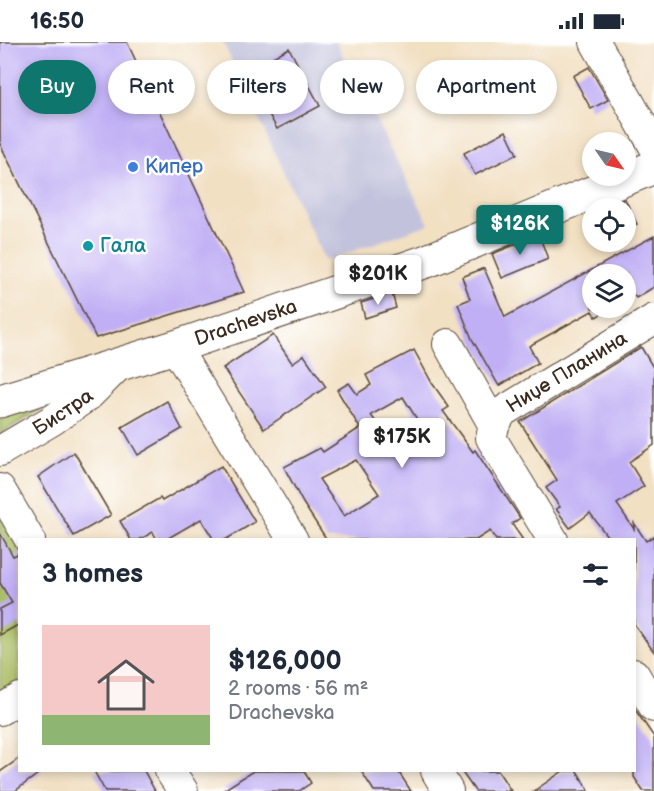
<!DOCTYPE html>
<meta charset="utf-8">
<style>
body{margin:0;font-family:"Balsamiq Sans",sans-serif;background:#f2f2f3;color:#1f2937;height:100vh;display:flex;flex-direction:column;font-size:22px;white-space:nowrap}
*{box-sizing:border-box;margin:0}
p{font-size:20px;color:#747a83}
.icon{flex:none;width:33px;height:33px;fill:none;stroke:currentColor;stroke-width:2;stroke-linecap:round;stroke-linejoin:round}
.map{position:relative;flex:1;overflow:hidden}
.details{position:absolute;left:18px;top:496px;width:618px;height:234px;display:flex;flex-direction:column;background:#fff;border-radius:0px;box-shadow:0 3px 9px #0003}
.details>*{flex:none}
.banner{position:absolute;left:18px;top:18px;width:618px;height:54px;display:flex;gap:12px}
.needle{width:39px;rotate:124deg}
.fabs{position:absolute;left:582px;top:90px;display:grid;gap:12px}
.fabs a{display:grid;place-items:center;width:54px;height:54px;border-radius:50%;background:#fff;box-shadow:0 3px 9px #0003;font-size:30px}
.price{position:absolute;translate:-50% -51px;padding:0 14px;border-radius:6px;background:#fff;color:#222;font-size:20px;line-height:39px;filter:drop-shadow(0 2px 3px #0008)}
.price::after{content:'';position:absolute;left:50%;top:36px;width:18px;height:14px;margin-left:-9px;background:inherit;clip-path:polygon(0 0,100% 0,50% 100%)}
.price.active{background:#0f766e;color:#fff}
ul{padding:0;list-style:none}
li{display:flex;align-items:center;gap:18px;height:150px;padding:0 24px}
li span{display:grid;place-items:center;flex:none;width:168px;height:120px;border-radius:0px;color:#555}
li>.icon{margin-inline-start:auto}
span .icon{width:72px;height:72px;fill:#fffc;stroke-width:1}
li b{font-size:26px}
h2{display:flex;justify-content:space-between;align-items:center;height:72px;padding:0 24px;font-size:26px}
.pill{padding:0 21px;border-radius:27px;background:#fff;box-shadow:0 3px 9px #0003;font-size:21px;line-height:54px}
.pill.active{background:#0f766e;color:#fff}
.status{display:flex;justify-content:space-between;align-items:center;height:42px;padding:0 30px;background:#fff;direction:ltr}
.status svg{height:16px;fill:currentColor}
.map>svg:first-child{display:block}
</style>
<div class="status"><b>16:50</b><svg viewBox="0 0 49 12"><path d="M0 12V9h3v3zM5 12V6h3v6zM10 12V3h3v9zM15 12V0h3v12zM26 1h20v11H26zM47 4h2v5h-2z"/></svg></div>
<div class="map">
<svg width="654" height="749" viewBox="0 0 654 749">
<rect width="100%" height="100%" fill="#fff"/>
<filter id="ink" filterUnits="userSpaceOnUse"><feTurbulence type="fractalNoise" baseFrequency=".0167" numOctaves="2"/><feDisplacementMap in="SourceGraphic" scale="12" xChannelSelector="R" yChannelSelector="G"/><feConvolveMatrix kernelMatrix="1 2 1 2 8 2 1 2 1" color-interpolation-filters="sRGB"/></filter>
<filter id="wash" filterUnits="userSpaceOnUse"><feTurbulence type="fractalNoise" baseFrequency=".008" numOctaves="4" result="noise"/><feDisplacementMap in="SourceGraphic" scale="24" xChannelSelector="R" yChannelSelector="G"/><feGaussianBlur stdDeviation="1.35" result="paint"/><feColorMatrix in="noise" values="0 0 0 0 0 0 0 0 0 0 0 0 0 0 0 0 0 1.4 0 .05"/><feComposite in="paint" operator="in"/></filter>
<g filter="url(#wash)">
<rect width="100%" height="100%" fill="#f2e0c3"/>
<path fill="#c2c2dc" d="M223,0H336L429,182L325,219Z"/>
<g fill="#aabe63" stroke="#727440" stroke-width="1.5">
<path d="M69,350L0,392V372Z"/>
<path d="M0,466L20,498L19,646L0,657Z"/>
</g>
<g id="blocks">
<g fill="#c0aff4" fill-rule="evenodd">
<path d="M0,0H127L244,250L96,296L0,102Z"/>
<path d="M289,6L320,64L277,87L246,30Z"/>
<path d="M589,25L608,58L591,67L573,34Z"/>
<path d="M506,89L517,112L475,133L464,111Z"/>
<path d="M625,157L637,182L626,186V166H603Z"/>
<path d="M539,193L548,217L502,236L492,212Z"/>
<path d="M654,194V245L636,256L634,253L626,258V232H592V266H612L596,275L592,269L529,304L538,321L499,344L472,297L458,262L470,257L462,235L484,226L505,275Z"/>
<path d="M392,251L396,266L365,276L361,261Z"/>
<path d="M273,293L292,321L304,313L326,345L264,387L223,326Z"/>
<path d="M641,305L654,327V403L629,420L644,444L617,462L634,487V481L646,499L654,494V610L634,582V498H610L590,471L570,486L556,467L560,465L546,446L557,438L520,380Z"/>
<path d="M414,308L432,341L449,365L443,369L473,410L475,408L520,476L512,482L523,498H496L490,489L476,498H327L303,461L284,425L320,406L323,410L360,386L337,348L349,341L357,352L371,343L366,333ZM403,355L425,390L397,411L371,373ZM356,418L379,452L344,474L319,437Z"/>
<path d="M167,359L182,387L138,413L122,385Z"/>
<path d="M74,410L111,473L74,494L38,435Z"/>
<path d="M221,424L255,480L225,498H214L201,477L165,498H157L153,490L139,498H131L120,479L160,456L162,459Z"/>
<path d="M0,491L13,514L20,511V582L0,593V567L12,561L0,541Z"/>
<path d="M634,666L654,695V749H643L634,735Z"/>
<path d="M20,716V729H42L15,749H0V730Z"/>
<path d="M94,729H144L155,749H105Z"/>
<path d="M253,729H304L311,741L299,749H222Z"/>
<path d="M361,729H398L411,749H374Z"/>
<path d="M461,729H498L511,749H475Z"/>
<path d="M563,729H577L589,749H534Z"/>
</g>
</g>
</g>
<g filter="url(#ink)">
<use href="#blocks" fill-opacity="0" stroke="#564537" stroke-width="1.5"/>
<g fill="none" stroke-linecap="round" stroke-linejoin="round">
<defs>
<g id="minor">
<path d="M595,0L654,104"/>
<path d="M448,302L494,384"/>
<path d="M175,305L293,498"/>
<path id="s1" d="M0,409L51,379L89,353L119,323"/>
<path d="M0,447L30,498"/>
<path id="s2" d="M553,498L491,396L494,384L502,370L654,277"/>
<path d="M634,632L654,665"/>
<path d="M0,668L20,656"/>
<path d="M170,729L183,749"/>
<path d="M436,729L448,749"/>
</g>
<g id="major">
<path id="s3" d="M0,359L175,305L427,219L654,125"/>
</g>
</defs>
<use href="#minor" stroke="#564537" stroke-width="32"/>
<use href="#major" stroke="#564537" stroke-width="35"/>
<use href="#minor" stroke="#fff" stroke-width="30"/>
<use href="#major" stroke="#fff" stroke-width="33"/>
</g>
</g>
<circle fill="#3f7fe0" stroke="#fff" stroke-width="2" cx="133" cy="125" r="6"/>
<circle fill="#0f9aa8" stroke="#fff" stroke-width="2" cx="88" cy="204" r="6"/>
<g text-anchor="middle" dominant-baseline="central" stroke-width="5" stroke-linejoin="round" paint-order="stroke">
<g font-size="20" fill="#366cbe" stroke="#fff" text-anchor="start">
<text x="145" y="125">Кипер</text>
</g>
<g font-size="20" fill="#0d838f" stroke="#fff" text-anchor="start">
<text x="100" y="204">Гала</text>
</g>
<g font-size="20" fill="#3b2a1e" stroke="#fff">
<text stroke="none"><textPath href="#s3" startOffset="258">Drachevska</textPath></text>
<text stroke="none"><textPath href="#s2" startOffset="224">Ниџе Планина</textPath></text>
<text stroke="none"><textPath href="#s1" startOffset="74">Бистра</textPath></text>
</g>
</g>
</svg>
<div class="fabs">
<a><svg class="needle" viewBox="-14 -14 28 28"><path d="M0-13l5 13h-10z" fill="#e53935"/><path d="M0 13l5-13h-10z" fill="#747a83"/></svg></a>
<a><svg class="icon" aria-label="locate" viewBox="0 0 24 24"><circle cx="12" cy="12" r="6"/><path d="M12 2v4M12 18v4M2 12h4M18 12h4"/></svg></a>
<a><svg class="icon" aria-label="layers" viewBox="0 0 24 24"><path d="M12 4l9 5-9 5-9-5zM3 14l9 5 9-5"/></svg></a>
</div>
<b class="price active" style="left:520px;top:214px">$126K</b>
<b class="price" style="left:378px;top:264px">$201K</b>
<b class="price" style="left:402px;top:427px">$175K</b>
<div class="banner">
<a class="pill active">Buy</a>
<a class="pill">Rent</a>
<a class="pill">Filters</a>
<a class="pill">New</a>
<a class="pill">Apartment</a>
</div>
<section class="details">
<h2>3 homes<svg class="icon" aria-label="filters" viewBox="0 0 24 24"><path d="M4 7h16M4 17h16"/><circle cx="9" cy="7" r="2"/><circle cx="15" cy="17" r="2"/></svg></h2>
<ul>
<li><span style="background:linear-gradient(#f6c9c9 75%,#8fb573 0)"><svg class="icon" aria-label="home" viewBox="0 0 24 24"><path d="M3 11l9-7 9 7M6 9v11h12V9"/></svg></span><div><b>$126,000</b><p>2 rooms · 56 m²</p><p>Drachevska</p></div></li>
</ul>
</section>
</div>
